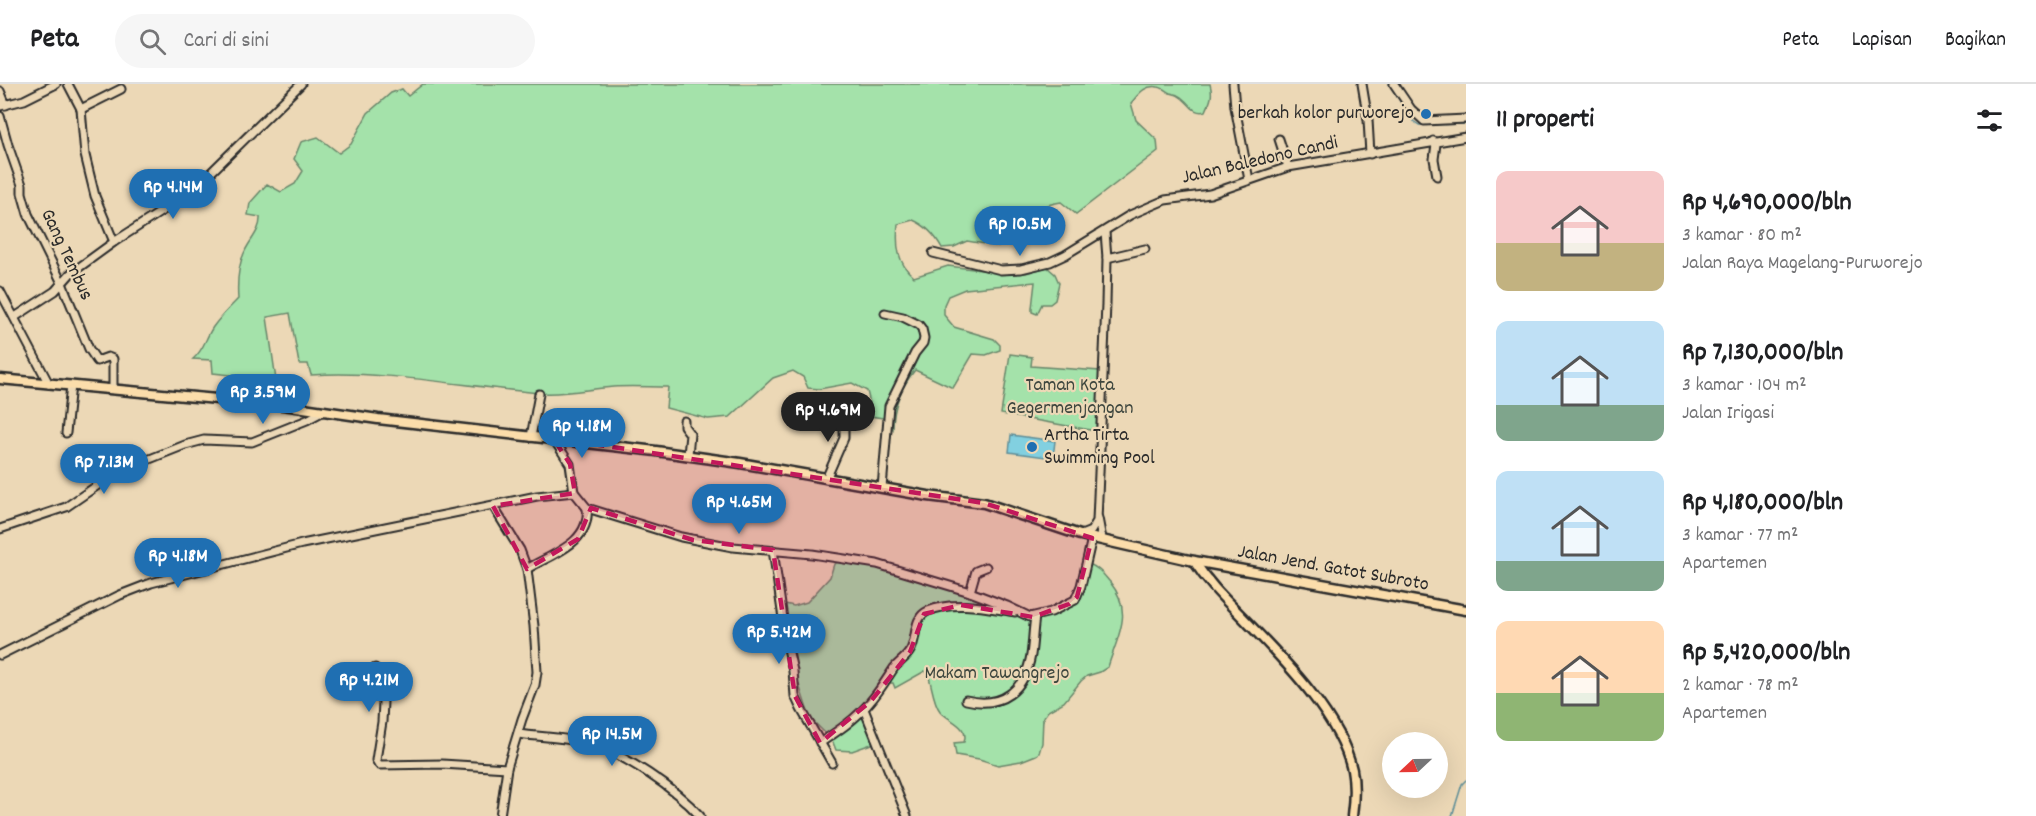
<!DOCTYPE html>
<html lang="id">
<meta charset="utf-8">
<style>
body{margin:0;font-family:Dekko,sans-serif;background:#f6f6f6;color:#202124;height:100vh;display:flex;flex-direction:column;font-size:22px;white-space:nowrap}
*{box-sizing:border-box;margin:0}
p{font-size:20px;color:#757577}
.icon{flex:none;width:33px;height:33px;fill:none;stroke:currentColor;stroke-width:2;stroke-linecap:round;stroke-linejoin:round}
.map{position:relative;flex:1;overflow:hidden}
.sheet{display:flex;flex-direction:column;background:#fff;width:570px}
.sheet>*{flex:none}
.needle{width:39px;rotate:248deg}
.fabs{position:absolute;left:1382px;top:648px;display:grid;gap:12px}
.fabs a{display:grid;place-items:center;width:66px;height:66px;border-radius:50%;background:#fff;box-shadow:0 6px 24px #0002;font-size:30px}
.price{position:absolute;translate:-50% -51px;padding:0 14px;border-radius:21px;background:#1f6fb2;color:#fff;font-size:20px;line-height:39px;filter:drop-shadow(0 2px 3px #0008)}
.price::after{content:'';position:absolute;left:50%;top:36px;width:18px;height:14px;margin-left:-9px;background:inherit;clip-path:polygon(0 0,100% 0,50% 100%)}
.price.on{background:#222;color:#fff}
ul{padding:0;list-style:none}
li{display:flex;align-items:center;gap:18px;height:150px;padding:0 30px}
li span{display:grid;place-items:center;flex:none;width:168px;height:120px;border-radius:12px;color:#555}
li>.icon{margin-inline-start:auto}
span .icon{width:72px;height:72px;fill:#fffc;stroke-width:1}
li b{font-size:26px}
h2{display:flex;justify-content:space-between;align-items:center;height:72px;padding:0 30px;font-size:26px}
header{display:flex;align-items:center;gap:36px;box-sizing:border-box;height:84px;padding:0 30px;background:#fff;border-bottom:2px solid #e0e0e0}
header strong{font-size:28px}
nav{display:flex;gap:33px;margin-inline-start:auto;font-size:21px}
.search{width:420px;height:54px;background:#f6f6f6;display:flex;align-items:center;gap:15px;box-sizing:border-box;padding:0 21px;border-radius:33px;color:#757577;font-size:22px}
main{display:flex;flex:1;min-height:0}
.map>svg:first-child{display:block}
</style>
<header>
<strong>Peta</strong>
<div class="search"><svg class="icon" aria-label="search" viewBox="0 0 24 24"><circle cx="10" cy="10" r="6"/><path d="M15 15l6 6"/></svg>Cari di sini</div>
<nav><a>Peta</a><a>Lapisan</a><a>Bagikan</a></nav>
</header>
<main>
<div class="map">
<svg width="1466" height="732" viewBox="0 0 1466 732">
<rect width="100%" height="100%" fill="#ecd8b6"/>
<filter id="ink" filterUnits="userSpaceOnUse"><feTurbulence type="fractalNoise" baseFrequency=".0167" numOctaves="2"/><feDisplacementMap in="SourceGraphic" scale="12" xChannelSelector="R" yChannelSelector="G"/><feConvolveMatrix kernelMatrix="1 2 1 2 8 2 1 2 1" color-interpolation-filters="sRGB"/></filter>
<g filter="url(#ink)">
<g fill="#a4e2aa" stroke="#68866a" stroke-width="1.5">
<path d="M423,0H1210C1213,11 1211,16 1206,27C1192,31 1190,18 1179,12C1177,10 1173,10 1170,9C1166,7 1162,3 1158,3C1145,0 1138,11 1131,19L1136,36L1157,56L1158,67L1076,130L1061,118C1031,122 1028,136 1012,158L997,162L967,157L954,163L942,164C935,151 927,142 913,136L898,140C896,161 897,179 914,193L948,182L1006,189H1026L1047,183L1055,190L1059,199L1055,216L1050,220H1042L1037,230L1032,228V224L1035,198L965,205L948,212L944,221V231L954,243L994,255L1000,261V266L986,271L973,270L953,304L915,286C901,303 893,322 893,345L883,334L870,332L871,323L867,307L852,299L819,305L808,304L803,293L793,287L773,294L730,333L708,335L666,324L668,303C650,303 631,302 613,303C589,305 564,311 540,309C464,303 387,286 311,291L308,280H299L290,229L267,233L276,296L213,289L212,276L193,275C204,266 205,255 213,243C220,233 229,224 238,215C237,200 238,181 245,167C250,156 261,146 260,133L248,131L250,119L267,100L281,108L295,100L303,87L294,75L301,58L318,53L339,69L351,60L368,29L391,9L402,5L408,12Z"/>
<path d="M1010,270L1032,273L1031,282L1100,287L1096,347L1001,330Z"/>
<path d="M841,476L867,480L1037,532L1078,515L1089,480C1099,484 1103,490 1110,498C1134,528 1118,551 1108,583L1100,588L1087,592L1081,597L1064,618L1048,627L1043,634L1042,659L1039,669L1036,671L1021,677L998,681L979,675L956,671L954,659L964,658C970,642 948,637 940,627C933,618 932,601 928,590L925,587L895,604L893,599H886L867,628L877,658L852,667L836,666L832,656L810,634L785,558V520L794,522L807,518L830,493L834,480Z"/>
</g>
<path fill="#82d0e0" stroke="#5f8e98" stroke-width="1.5" d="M1011,351L1055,357L1053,374L1009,368Z"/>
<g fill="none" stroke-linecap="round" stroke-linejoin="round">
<g stroke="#5f8e98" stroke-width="1.5">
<path d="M1389,0L1413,37L1419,41L1466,40"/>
<path d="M1452,732L1462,700L1466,696"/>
</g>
<defs>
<g id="minor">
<path d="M68,0L81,25L85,71L95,112L114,158"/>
<path d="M1233,0L1235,23L1249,96"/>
<path d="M1362,0L1368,36L1370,70"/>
<path d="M1394,0L1411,25L1424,37L1466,35"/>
<path d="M0,7L6,21"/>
<path d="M0,22L24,16L56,0"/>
<path d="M81,25L121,5"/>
<path d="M0,32L8,61L22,101V109L28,130L62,199L89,265L97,277L108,273L113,275V305"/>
<path d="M1279,55L1288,83"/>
<path d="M1433,57L1436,60L1434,75L1437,92"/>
<path d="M933,169L1001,186L1021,185L1050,178L1065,171L1130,131L1165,116L1210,110L1288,83L1466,53"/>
<path d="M1107,174L1145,165"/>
<path d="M0,207L49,300"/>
<path d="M15,233L55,207L70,190L114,158L190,109L301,0"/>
<path d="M684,337V342L690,350L688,371"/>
<path d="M66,349L71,301"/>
<path d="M531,353L539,310"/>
<path d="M553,354L570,380L574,408"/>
<path d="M826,395L844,354V326"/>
<path d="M882,404L889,322L915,269L923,259L924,254L922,245L919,241L903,233L885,229"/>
<path d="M493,422L520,466L527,485L534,542L537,588L535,601L522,635L507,684L500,732"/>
<path d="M1098,434L1102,455"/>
<path d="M0,445L66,423L117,388L185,361L204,356L252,358L307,336L324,327"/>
<path d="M1081,451L1091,447L1097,437L1106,220L1107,174L1105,148"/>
<path d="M773,466L786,555L793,587L795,612L801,625L832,679"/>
<path d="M527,485C552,470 591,459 587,424"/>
<path d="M970,508L976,487L986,483"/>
<path d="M0,571L120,511L151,499L302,460L537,412L574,408L587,424L681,453L733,463L812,470L877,480L970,508L1007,522L1030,533L1051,528L1075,516L1081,502L1092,454"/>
<path d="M375,584L383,618L382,638L376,676L379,681L442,680L507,684"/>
<path d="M966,616C1002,625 1025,606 1031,571C1033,558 1033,545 1035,533"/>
<path d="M864,625L907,732"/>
<path d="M518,650C541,653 566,654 588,659C623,669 676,705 700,732"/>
<path d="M820,659C838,647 856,635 870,618C879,608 886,596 894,584C899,578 906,574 910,567C918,555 912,534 928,527C955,516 988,524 1015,528"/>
</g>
<g id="major">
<path d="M0,295L283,321L378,335L656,367L740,379L928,412L984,419L1080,451L1194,477L1466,526"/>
<path d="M1194,477C1210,502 1229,519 1249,540C1286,578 1340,633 1352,686C1355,701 1354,717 1352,732"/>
</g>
</defs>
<use href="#minor" stroke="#2b2b2b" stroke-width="11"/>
<use href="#major" stroke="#2b2b2b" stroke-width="13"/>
<use href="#minor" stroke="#ecd8b6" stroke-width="7"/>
<use href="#major" stroke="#fbddab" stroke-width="8"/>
</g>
</g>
<path fill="#c2185b" fill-opacity="0.2" stroke="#c2185b" stroke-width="4.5" stroke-dasharray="12 8" stroke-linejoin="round" d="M553,354L984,419L1092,454L1077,513L1069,520L1033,533L961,521L924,530L910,568L871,617L820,659L795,612L773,466L693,456L591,424L578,455L527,485L493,422L575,409L570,380Z"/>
<g fill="#1f6fb2" stroke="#ecd8b6" stroke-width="2">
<circle cx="1426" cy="30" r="6"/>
<circle cx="1032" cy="363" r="6"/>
</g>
<g text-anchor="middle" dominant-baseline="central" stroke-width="4.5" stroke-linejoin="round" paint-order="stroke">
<g font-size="20" fill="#2b2b2b" stroke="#ecd8b6" text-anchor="end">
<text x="1414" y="30">berkah kolor purworejo</text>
<text x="1044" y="352" text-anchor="start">Artha Tirta<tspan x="1044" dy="23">Swimming Pool</tspan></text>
</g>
<g font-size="20" fill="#2b2b2b" stroke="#ecd8b6">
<text transform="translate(1260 77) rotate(-13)">Jalan Baledono Candi</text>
<text transform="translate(66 171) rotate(65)">Gang Tembus</text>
<text transform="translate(1333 485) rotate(10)">Jalan Jend. Gatot Subroto</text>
</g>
<g font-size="20" fill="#3d463e" stroke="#ecd8b6">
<text x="1070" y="302">Taman Kota<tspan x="1070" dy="23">Gegermenjangan</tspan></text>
<text x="997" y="590">Makam Tawangrejo</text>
</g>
</g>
</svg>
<div class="fabs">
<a><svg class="needle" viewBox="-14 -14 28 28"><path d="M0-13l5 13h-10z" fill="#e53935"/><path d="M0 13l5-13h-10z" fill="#757577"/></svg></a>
</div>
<b class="price" style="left:173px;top:136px">Rp 4.14M</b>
<b class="price" style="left:1020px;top:173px">Rp 10.5M</b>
<b class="price" style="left:263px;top:341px">Rp 3.59M</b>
<b class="price on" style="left:828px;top:359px">Rp 4.69M</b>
<b class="price" style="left:582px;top:375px">Rp 4.18M</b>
<b class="price" style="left:104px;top:411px">Rp 7.13M</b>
<b class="price" style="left:739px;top:451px">Rp 4.65M</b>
<b class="price" style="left:178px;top:505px">Rp 4.18M</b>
<b class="price" style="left:779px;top:581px">Rp 5.42M</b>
<b class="price" style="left:369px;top:629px">Rp 4.21M</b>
<b class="price" style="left:612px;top:683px">Rp 14.5M</b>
</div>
<section class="sheet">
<h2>11 properti<svg class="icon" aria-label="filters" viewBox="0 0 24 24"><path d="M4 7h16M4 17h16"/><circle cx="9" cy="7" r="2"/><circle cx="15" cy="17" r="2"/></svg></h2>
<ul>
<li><span style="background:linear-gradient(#f6c9c9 60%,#c2b280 0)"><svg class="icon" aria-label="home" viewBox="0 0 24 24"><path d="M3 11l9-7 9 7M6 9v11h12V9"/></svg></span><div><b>Rp 4,690,000/bln</b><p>3 kamar · 80 m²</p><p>Jalan Raya Magelang-Purworejo</p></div></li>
<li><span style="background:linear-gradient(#bfe0f5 70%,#7fa58c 0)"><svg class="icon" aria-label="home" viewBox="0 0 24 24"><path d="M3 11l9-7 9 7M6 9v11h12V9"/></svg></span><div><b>Rp 7,130,000/bln</b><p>3 kamar · 104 m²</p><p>Jalan Irigasi</p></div></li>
<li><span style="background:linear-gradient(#bfe0f5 75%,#7fa58c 0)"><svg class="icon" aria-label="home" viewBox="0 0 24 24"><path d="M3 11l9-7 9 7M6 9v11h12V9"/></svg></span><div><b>Rp 4,180,000/bln</b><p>3 kamar · 77 m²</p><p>Apartemen</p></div></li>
<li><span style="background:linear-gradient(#ffd9b3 60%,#8fb573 0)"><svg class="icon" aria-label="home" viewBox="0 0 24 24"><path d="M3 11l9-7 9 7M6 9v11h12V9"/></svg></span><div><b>Rp 5,420,000/bln</b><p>2 kamar · 78 m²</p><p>Apartemen</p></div></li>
</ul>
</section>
</main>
